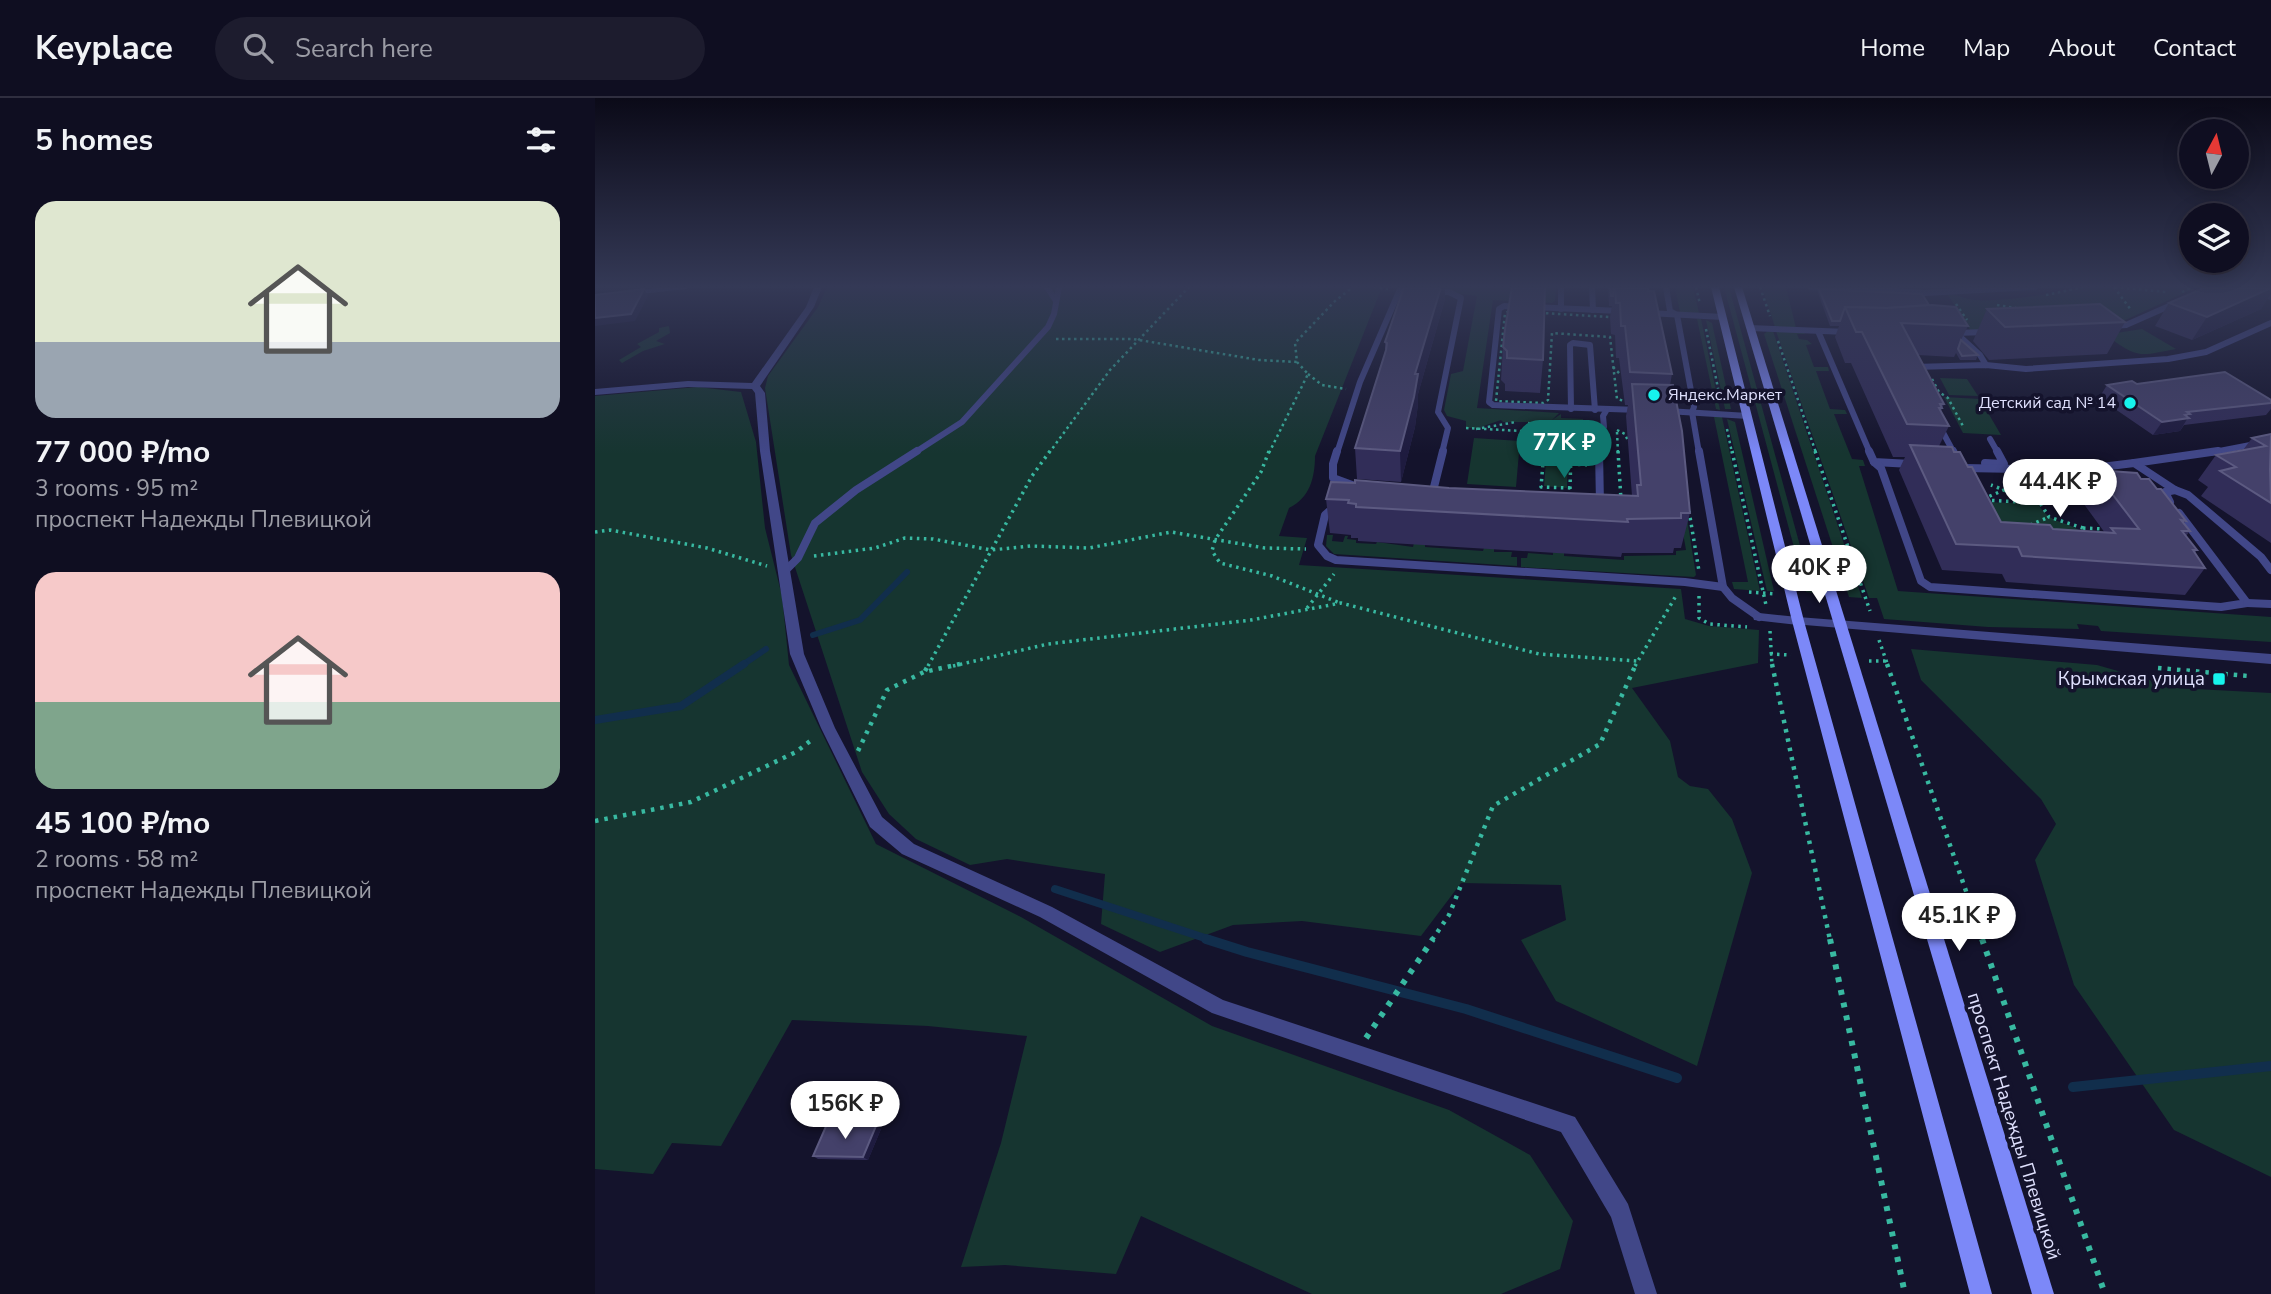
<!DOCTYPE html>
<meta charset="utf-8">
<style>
body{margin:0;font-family:"Nunito Sans",sans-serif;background:#1d1c2e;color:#f1f3f6;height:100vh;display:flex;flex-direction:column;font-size:26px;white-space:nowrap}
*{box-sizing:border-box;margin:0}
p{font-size:23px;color:#9b9ca5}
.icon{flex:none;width:38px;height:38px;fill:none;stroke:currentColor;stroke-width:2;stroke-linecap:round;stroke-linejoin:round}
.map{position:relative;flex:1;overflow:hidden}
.sheet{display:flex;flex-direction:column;background:#0f0e21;width:595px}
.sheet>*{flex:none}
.needle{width:46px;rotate:7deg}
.buttons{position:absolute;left:1584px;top:21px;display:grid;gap:14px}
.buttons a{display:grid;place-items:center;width:70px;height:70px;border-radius:50%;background:#0f0e21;box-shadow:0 4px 18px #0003,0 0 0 2px #2f2e3f;font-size:35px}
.price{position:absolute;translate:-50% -60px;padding:0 16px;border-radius:24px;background:#fff;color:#222;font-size:23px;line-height:46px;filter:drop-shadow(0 2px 4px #0008)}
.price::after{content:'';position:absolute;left:50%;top:42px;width:21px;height:16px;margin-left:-10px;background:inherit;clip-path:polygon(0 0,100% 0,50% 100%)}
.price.active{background:#0f766e;color:#fff}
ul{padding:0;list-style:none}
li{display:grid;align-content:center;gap:14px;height:371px;padding:0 35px}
li span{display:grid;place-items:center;height:217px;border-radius:21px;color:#555}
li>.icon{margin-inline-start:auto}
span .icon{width:126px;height:126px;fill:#fffc;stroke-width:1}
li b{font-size:30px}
h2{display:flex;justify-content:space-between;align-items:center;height:84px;padding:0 35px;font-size:30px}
header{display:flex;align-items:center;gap:42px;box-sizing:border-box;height:98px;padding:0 35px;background:#0f0e21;border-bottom:2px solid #2f2e3f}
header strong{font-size:33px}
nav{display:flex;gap:38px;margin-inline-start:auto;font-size:24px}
.search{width:490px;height:63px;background:#1d1c2e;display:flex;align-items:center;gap:18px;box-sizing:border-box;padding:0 24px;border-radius:38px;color:#9b9ca5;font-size:26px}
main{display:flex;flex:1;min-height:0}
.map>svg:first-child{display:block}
</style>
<header>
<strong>Keyplace</strong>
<div class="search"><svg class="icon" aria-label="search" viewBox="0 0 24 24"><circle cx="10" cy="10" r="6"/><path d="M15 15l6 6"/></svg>Search here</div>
<nav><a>Home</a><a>Map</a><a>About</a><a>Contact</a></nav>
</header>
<main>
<section class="sheet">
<h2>5 homes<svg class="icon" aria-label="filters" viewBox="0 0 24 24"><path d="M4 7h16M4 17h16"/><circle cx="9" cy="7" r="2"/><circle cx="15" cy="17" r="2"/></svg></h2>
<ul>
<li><span style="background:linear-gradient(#dfe7d0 65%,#9aa5b1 0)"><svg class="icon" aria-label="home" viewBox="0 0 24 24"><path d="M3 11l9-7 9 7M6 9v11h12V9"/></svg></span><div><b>77 000 ₽/mo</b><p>3 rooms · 95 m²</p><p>проспект Надежды Плевицкой</p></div></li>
<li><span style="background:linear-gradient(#f6c9c9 60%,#7fa58c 0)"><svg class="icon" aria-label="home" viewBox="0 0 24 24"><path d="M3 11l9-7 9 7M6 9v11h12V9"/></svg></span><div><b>45 100 ₽/mo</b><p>2 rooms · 58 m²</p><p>проспект Надежды Плевицкой</p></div></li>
</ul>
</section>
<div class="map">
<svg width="1676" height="1196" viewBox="0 0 1676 1196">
<rect width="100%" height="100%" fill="#14132c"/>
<g fill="#163530">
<path d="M232,189H787L720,358C720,379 715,400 694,410L684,438L712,440L704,467L1086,491L1090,521L1114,528L1164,532L1163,565L1037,590L1075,643L1083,679L1095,688L1113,691L1137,721L1157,775L1102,968L961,903L926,842L971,822L966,787L866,785L826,838L707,823L638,827L565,854L506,826L510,776L412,761L375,767L321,741L294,716L267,674L196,457L170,290L173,278L223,209Z"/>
<path d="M822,189H961L960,203L957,205L898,202L882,310L964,315L957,322L966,316V320L988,321V326L966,325L965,333L943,324H908L906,322L883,330H871V323L852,318L849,312L856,276L868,273L882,198C861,196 844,190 822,189Z"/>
<path d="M1080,189H1098L1104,215L1085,214Z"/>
<path d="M1129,189H1134L1218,495L1211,494Z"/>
<path d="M1167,189H1191L1201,230L1180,229Z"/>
<path d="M1483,189H1602L1526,224L1376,233L1353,197C1362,196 1365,199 1373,201C1394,206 1462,196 1483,189Z"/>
<path d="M1102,221H1106L1125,312L1121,311Z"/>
<path d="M1111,222L1117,225L1136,311H1130Z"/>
<path d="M74,228L75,235L61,243L70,246L48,253L27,265L24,262L46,249L42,246L64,234V230Z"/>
<path d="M1547,231L1581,251C1547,257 1545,262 1515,240L1521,235Z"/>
<path d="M1173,233H1178L1267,500L1254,499L1169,236Z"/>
<path d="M1181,233L1209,234L1210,236H1202L1204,241L1212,242L1217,246L1211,247L1219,269H1233L1234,273H1221L1235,311L1250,312L1252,316H1239L1257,361L1268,362L1270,368H1264L1303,493L1676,519V544L1506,533L1503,528L1482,526L1484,531L1393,529L1289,521L1282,500H1274Z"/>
<path d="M1345,280L1372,281L1383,298L1354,297Z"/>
<path d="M103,289L146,294L161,344L170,430L187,498L194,567L281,746L426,819L617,928L854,1012L935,1057L978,1123L965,1171L906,1196H717L546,1118L521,1176L410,1167L366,1169L406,1045L432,938L333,928L197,922L126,1048L77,1045L58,1076L0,1071V298Z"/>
<path d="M1349,299L1385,301L1406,337L1368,335Z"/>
<path d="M1119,319H1127L1165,493L1139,491L1137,484H1153Z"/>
<path d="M1132,321L1140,324L1179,493H1172Z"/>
<path d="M931,335L982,340V350L931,349Z"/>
<path d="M879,340L925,343L921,389L872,386Z"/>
<path d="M952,351L973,352L972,390L949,388Z"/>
<path d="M1088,395L1101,477L1099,479L926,469V460H932L933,455L958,457V454L969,455V458L1029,462V458L1081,457V453L1091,452L1085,418Z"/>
<path d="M1389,404L1443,406C1458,431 1478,420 1492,441L1407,437Z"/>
<path d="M732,437H738L737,443L748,444L750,438H753L752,441L761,442V445L781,446L782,444L818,449L819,445L830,446V449L888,453L889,450L899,451V454H917L916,459H922V468L739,456L731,448Z"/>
<path d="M1316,551L1502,567L1582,590L1676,595V1079L1579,1032L1479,887L1440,762L1461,726L1446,701L1326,582Z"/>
</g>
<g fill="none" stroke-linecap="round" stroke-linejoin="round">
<g stroke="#112e4c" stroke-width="6">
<path d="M218,537L265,522L312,474"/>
<path d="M146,568L171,551"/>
</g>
<g stroke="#112e4c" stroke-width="8">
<path d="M0,622L86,608L149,566"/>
<path d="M460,791L616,842"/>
</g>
<g stroke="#112e4c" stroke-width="10">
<path d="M611,841L652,854L871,911L1082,980"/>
<path d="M1478,989L1676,968"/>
</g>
<g stroke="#38b9a1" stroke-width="2.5" stroke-dasharray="2.5 3.5" stroke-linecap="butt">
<path d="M779,189L793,191"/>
<path d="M1101,189L1105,206"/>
<path d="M1165,189L1175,218"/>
<path d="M1519,189L1536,212"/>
<path d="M1520,189L1571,194"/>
<path d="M1587,194L1597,189"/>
<path d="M1451,197L1488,189"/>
<path d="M1361,206L1372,222"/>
<path d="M1402,207L1421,210"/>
<path d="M915,213L1063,222L1076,305L1049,308L1022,301L1015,239L957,235L953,302L948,305L901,303L910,215Z"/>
<path d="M1111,231L1126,305"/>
<path d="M461,241H538L664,262L702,264"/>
<path d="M1183,243L1221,355"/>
<path d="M1018,269L1026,277"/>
<path d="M713,276L727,287L751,291"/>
<path d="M1337,281L1344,294L1353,300L1369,330"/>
<path d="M933,325L960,332L967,338H989"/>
<path d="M871,330L964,335"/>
<path d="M881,331L921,324"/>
<path d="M1132,331L1137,355"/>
<path d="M1022,332L1030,336L1033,343"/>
<path d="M1022,334L1023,355"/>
<path d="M967,335L968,326L991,325"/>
<path d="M929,349L949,351"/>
<path d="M454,355L515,272L594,189"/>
<path d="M674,355L713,276L702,264L700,245L740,203L758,189"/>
<path d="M949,355V350L989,352"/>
<path d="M976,355V351"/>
</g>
<g stroke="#38b9a1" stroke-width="3.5" stroke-dasharray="2.5 4.5" stroke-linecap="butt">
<path d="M674,353L666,374L620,442L617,453L625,465L677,478L745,505"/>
<path d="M949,353L946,389L977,390"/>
<path d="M1023,353L1026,402"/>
<path d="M1137,353L1171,507"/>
<path d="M1220,353L1275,513"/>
<path d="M976,366L992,367"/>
<path d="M1431,382L1445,405L1409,392Z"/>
<path d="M975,391L976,353"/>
<path d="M1440,396L1454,387"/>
<path d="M1388,401L1409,392L1396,387"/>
<path d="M1390,402L1445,405L1454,419L1488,430L1493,438"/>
<path d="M1094,413L1104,473"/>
<path d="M1435,427L1454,419"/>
<path d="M1488,430L1507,431"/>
<path d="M0,434L15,432L112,450L172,468"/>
<path d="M219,458L280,450L310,440L338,441L396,452L436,448L494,450L576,434L670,450L711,451"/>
<path d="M1154,494L1181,496"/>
<path d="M1104,498V520L1114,526L1152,529"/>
<path d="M712,510L739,476"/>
<path d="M1175,533L1177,568"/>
<path d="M1284,542L1293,568"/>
<path d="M1175,556L1196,557"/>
<path d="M1274,563H1291"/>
<path d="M333,568L437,378L455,353"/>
<path d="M358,568L453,546L656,522L746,505L944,556L1042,563"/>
<path d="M1040,568L1082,496"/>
</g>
<g stroke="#38b9a1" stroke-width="4.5" stroke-dasharray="3.5 6" stroke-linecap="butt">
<path d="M1177,566L1235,842"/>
<path d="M1292,566L1388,842"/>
<path d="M1563,570L1653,578"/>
<path d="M330,573L334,566"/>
<path d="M263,653L292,592L329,574L365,566"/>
<path d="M0,723L96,704L201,654L219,640"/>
<path d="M837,842L854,817L898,708L1005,646L1041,566"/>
</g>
<g stroke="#38b9a1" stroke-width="6" stroke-dasharray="5 8" stroke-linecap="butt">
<path d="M1235,841L1310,1196"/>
<path d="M1387,841L1510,1196"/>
<path d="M771,940L838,841"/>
</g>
<g stroke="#414788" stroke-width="6">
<path d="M452,189L461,203"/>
<path d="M966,189V211"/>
<path d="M997,189L998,212"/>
<path d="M1071,189L1075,213L1082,217L1099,309L1097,314L1104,355"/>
<path d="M1216,189L1283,192L1281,189"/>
<path d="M1283,192L1330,195L1440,189"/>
<path d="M838,193L854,194L866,200L843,314L853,330L847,355"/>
<path d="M924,209L909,208L904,211L894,304L898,307L1044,312"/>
<path d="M938,209L1025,213"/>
<path d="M1053,215L1128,219"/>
<path d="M1518,228L1531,227L1581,205"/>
<path d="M1155,230L1253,234"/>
<path d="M1223,233L1275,355"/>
<path d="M1358,235L1393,234"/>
<path d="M1362,236L1385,257L1391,267"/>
<path d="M1319,269L1391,267L1431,271L1573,261L1611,254L1676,225"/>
<path d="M976,311L975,247L978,245L995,247L1000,312"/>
<path d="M1072,313L1153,318"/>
<path d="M1345,329L1359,355"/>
<path d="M1395,341L1403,355"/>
<path d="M319,355L367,324L453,229L459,216L464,189"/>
<path d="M742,355L765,284L806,189"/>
<path d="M1004,355L1003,335L1009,329L1008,318L1011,313"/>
<path d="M1614,355L1676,343"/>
</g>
<g stroke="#414788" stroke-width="8">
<path d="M742,353L738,366V380L757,387"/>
<path d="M1004,353L1005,406"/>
<path d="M1104,353L1128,489"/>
<path d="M1274,353L1279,364L1316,366"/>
<path d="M1358,353L1361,359"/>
<path d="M1279,364L1286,370L1326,483L1335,489L1626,509L1652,505L1584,415"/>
<path d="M1390,365L1409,366L1402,353"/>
<path d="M1539,365L1623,353"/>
<path d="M1368,370L1482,372L1539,365L1580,392L1570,394L1575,404"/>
<path d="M1580,392L1593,397L1666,459L1676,472"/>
<path d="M837,397L848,353"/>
<path d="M739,409L730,417L723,447L732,458L741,462L1090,484L1128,489L1137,500L1164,519"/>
<path d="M190,473L203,460L220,425L261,392L322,353"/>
<path d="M1652,505L1676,506"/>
</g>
<g fill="#414788" fill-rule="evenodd">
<path d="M69,189H95L91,191L0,201V197Z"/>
<path d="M219,189H227L219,209L165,288L170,295L175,353L209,556L240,630L287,719L319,746L457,809L628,902L980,1019L1033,1106L1062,1196H1040L1016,1119L966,1034L617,915L445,819L307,756L275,729L226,630L195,556L165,353L160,295L157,291L93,289L0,297V291L93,283L157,285L211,209Z"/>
<path d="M1164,515L1203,519L1209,523L1203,527L1159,522L1158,519L1159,516Z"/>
</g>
<path fill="#414788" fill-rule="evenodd" d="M1203,519L1676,556V566L1198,526L1197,523Z"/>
<g fill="#7c88f8" fill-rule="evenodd">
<path d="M1116,189H1124L1209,523L1397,1196H1375L1197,523Z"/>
<path d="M1139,189H1147L1459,1196H1437Z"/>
</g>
</g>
<g fill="#312d58">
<path d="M809,189H850V201L823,296V306L820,329L806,384L762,381L760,350L790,254V244Z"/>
<path d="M1013,189H1046L1077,276L1075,287L1095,415L1086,450H1079L1078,455H1027L1026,459L763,443V440H756V437L735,435L731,401L854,390L1037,398L1031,318L1033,307H1030L1024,260H1021L1020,237L1016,236L1015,219L1017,208H1014Z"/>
<path d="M1611,189H1676V202L1672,201L1666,211L1597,242L1560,228L1574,205Z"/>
<path d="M1224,191L1334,207L1373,228L1366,242L1383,257L1381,262H1365L1361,255L1359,259L1323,257L1349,306L1346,313L1354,328L1344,348L1359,354L1373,369L1406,424L1458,431L1510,435L1483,398L1499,372L1546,381L1562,391L1591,423L1589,425L1595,433L1591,438L1602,452L1600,455L1610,470L1590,497L1411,484L1407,476L1347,472L1304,372L1310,359H1298L1256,265H1250L1240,239L1244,228H1235L1223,195Z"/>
<path d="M1392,211L1530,224L1512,256L1394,262L1378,243Z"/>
<path d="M908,249L948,262L945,295L910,293V286L906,282Z"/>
<path d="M1542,286L1676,302V311L1671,317L1589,327L1585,333L1558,337L1504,300L1512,287Z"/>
<path d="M1676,336V445L1606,398L1613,389L1603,382L1621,357L1648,352L1657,340Z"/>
<path d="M286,1031L273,1062L223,1061L218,1058Z"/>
</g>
<g fill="#1e1b3f">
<path d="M0,189H47L0,194Z"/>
<path d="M846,189H850V201L823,296V306L820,329L806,384L805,353L820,276Z"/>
<path d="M1676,190V196L1666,211L1597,242L1612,219Z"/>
<path d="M49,191L53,198L40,223L0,228V220Z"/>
<path d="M1595,316L1585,333L1558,337L1567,324Z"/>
<path d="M281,1028L286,1031L273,1062L268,1059Z"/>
</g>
<g fill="#44416a" stroke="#5c5a81" stroke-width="2">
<path d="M809,189H846L820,276H823L819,299L805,353L760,350L791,252L792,245L790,244Z"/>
<path d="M917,189H950L948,262L912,260V253L908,249L910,231Z"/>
<path d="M1015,189H1019L1018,198H1016Z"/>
<path d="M1020,189L1053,190V193H1059L1077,276L1035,274L1030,228H1026L1025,205H1021Z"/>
<path d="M1611,189L1675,190L1676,189V190L1612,219L1574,205Z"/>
<path d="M49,191L36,216L0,220V197Z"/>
<path d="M1224,191L1327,196L1334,207L1292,210L1250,209L1245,223H1237Z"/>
<path d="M1505,206L1530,224L1410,229L1392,211Z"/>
<path d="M1337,207L1361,209L1373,228L1306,225L1349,306H1345L1347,310H1344L1354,328L1312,326L1267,234H1261L1250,209L1292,210Z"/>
<path d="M1366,242L1383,257L1367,258L1363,251Z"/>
<path d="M1630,274L1676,302V305L1592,314L1595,316L1590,317L1594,320L1567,324L1512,287L1537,283L1542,286Z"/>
<path d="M1037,286L1078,287L1087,333L1095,415H1086V420L1032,421L1033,424L761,409V406L753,405L754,402L731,401L736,384L760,385V382L854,390L1043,398L1042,387H1046Z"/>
<path d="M1676,336L1675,371L1676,405L1625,373L1641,369L1621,357L1671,348L1657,340Z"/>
<path d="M1315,347L1357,349L1359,354H1365L1373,369H1377L1406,424L1455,427L1458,431L1520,435L1516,430L1544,431L1499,372L1542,375L1546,381H1554L1562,391H1566L1591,423L1586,422L1595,433H1587L1602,452H1598L1610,470L1427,458L1423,449L1361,446Z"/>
<path d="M232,1026L281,1028L268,1059L218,1058Z"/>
</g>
<linearGradient id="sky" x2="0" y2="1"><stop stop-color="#0b0a18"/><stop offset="0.53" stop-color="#343956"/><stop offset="1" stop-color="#343956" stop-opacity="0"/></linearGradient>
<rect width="1676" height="356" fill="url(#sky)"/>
<g fill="#16f3ed" stroke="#14132c" stroke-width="2.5">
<circle cx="1059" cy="297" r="7"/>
<circle cx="1535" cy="305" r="7"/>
<rect x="1617" y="574" width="14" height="14" rx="3.5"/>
</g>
<g text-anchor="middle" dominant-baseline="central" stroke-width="7" stroke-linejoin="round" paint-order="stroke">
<g font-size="16" fill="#dfe0fd" stroke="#14132c" text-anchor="start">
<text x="1073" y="297">Яндекс.Маркет</text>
<text x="1521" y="305" text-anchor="end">Детский сад № 14</text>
</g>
<g font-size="19" fill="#dfe0fd" stroke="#14132c" text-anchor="end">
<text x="1610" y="581">Крымская улица</text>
</g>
<g font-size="19" fill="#dfe0fd" stroke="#14132c">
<text transform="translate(1419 1028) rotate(73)">проспект Надежды Плевицкой</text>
</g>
</g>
</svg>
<div class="buttons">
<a><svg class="needle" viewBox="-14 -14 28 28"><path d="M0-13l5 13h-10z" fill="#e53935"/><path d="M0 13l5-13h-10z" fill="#9b9ca5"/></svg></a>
<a><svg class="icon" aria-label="layers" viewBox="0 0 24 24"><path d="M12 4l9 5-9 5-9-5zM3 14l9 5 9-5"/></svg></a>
</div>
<b class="price active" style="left:969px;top:382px">77K ₽</b>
<b class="price" style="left:1465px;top:421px">44.4K ₽</b>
<b class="price" style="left:1224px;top:507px">40K ₽</b>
<b class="price" style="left:1364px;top:855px">45.1K ₽</b>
<b class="price" style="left:250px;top:1043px">156K ₽</b>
</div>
</main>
